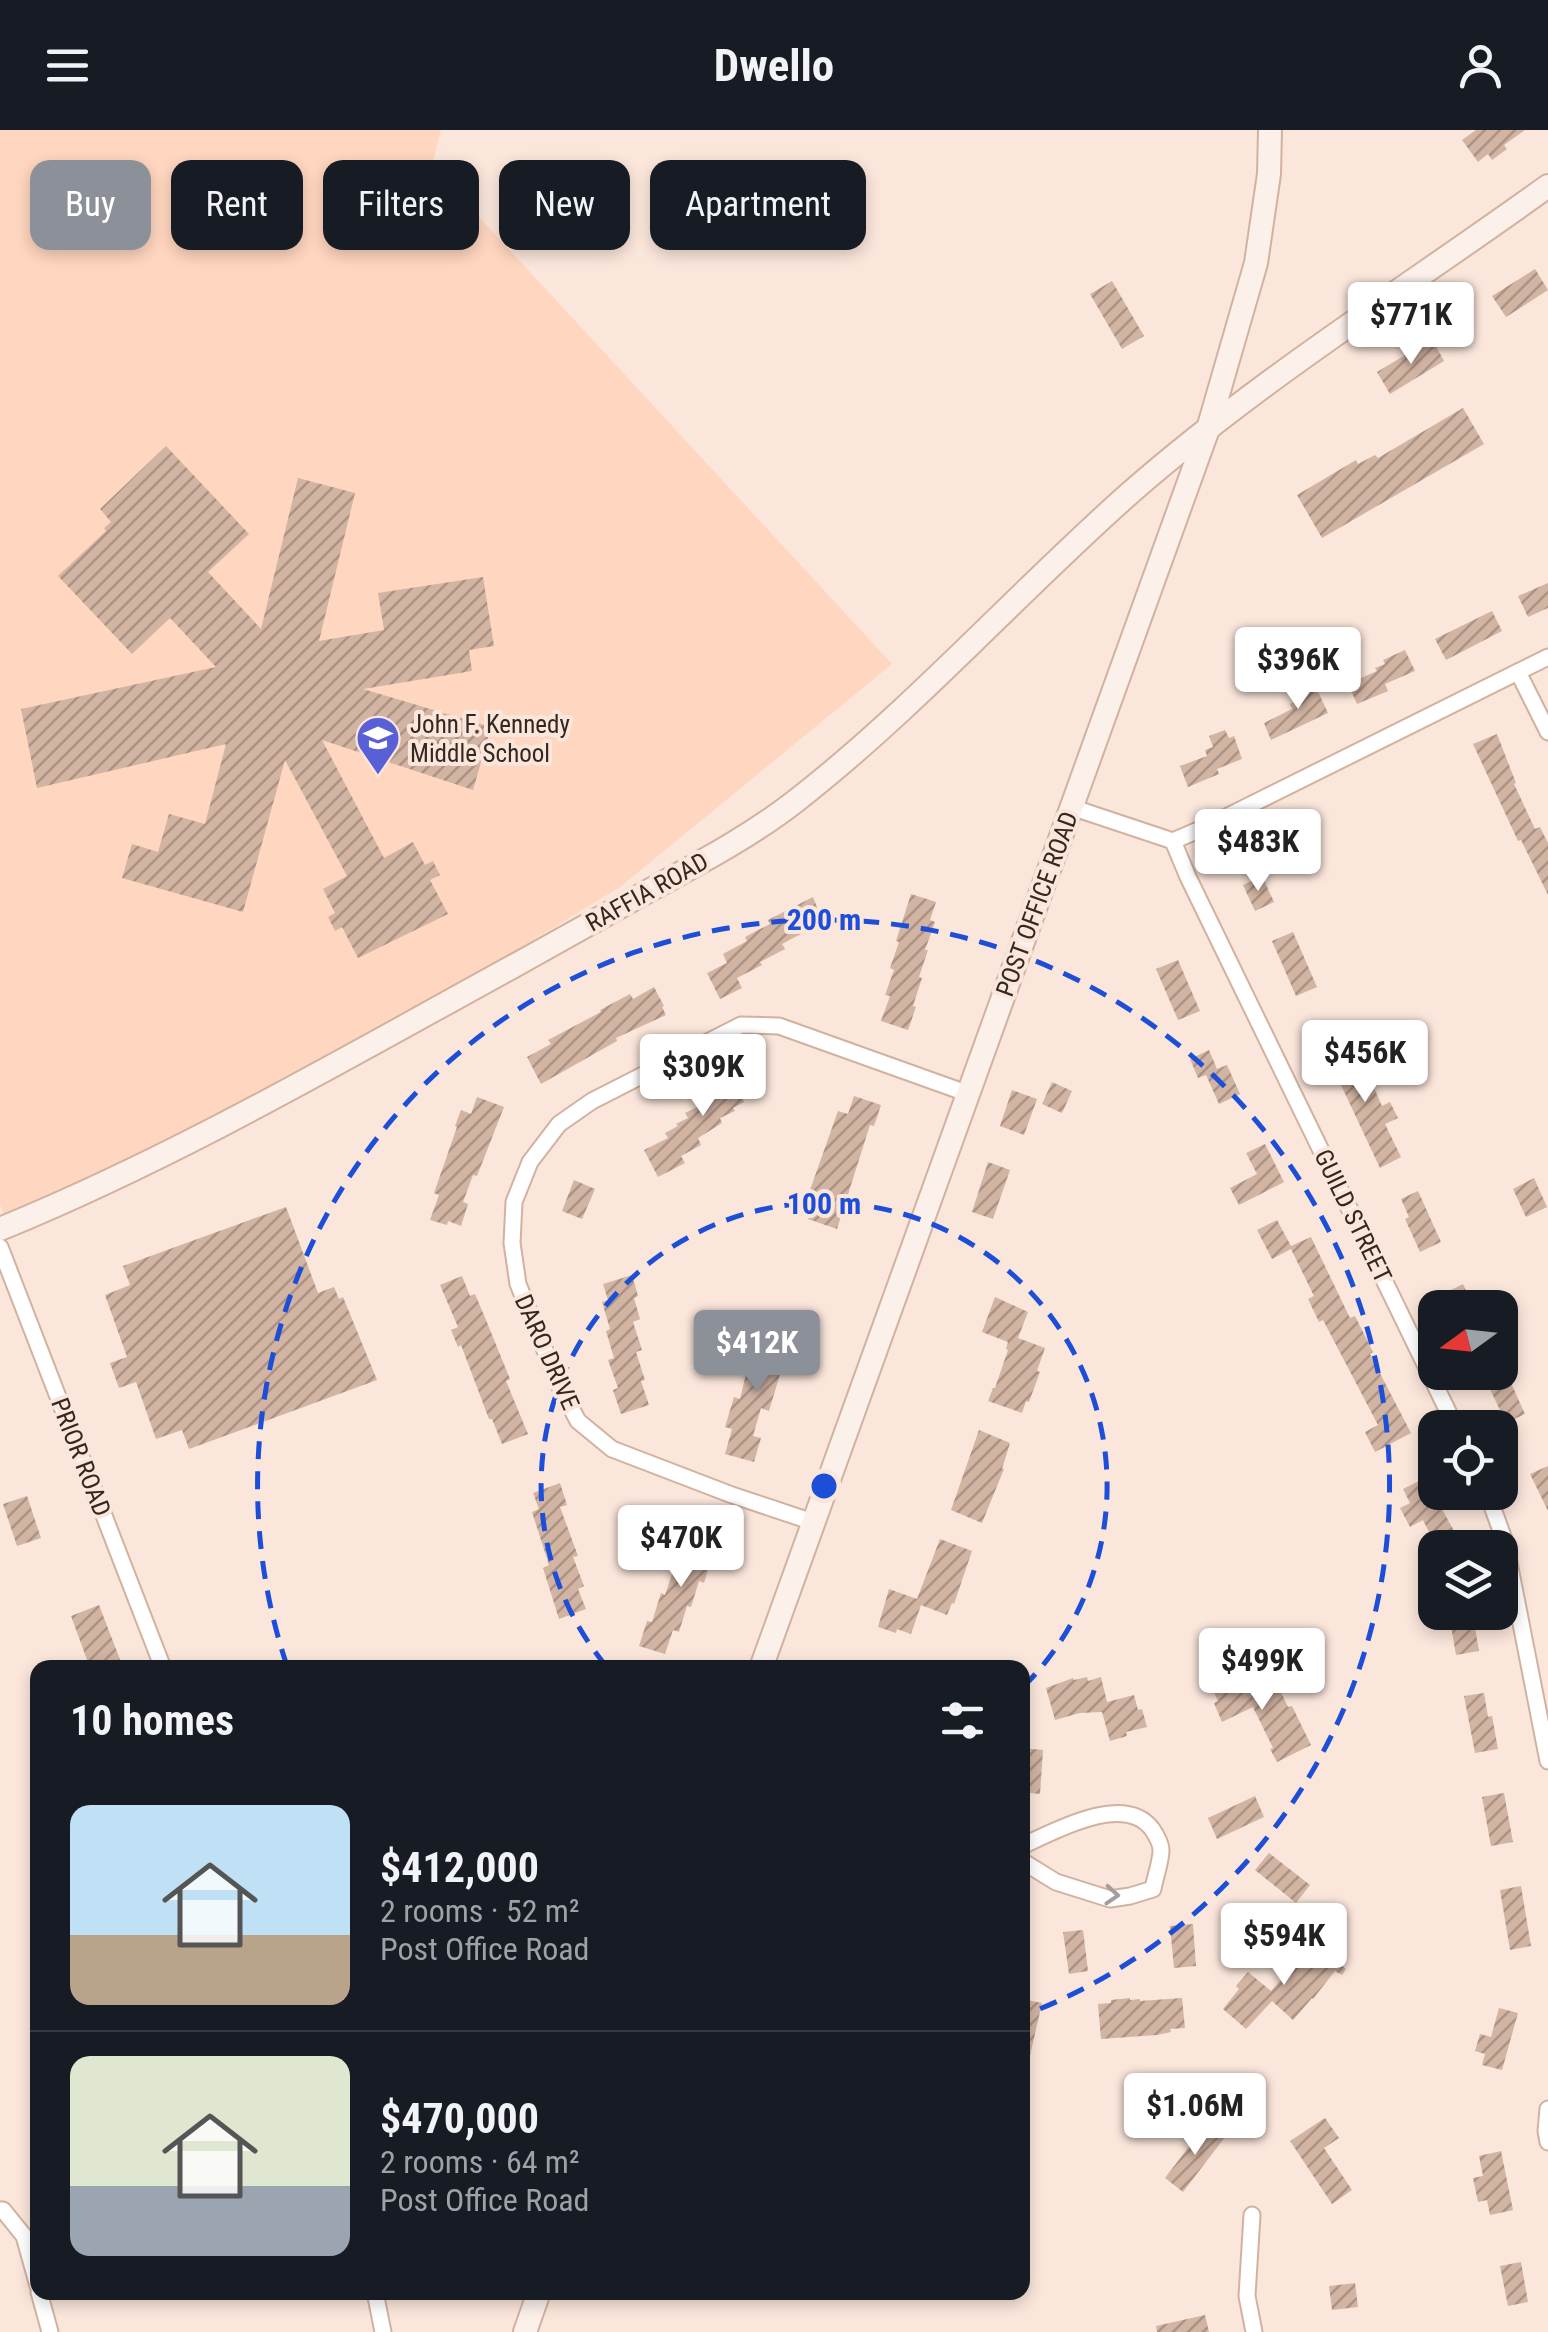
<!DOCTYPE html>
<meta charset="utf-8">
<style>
body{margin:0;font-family:"Roboto Condensed",sans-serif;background:#20242c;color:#f1f3f6;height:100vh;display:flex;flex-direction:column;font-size:38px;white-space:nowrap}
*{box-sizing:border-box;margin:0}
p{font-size:32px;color:#9ea1a6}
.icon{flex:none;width:55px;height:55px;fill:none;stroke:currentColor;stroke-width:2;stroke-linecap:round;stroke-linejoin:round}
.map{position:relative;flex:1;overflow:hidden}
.details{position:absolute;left:30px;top:1530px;width:1000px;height:640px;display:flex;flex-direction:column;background:#171b24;border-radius:20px;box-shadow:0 5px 15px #0003}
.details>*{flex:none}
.banner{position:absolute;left:30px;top:30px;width:1000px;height:90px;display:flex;gap:20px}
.needle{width:65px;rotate:255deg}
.tools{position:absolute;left:1418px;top:1160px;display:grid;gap:20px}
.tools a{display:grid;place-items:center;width:100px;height:100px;border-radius:20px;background:#171b24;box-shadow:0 5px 15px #0003;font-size:50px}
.price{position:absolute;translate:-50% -85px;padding:0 22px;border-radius:10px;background:#fff;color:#222;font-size:32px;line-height:65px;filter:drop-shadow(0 2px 5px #0008)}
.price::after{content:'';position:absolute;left:50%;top:60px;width:30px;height:22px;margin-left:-15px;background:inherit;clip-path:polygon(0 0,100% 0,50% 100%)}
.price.active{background:#8c9099;color:#fff}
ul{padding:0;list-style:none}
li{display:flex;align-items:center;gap:30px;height:250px;padding:0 40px}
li+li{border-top:2px solid #363941}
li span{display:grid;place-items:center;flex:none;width:280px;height:200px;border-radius:20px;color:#555}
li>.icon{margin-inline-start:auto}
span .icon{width:120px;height:120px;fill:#fffc;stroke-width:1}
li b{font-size:42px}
h2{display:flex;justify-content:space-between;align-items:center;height:120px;padding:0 40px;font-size:42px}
.chip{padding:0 35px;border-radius:20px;background:#171b24;box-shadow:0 5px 15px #0003;font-size:35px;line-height:90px}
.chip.active{background:#8c9099;color:#fff}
header{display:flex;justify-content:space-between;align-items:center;height:130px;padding:0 40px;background:#171b24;font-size:45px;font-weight:700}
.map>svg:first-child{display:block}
</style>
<header><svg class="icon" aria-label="menu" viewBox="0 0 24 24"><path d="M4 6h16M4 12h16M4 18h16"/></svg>Dwello<svg class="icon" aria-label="person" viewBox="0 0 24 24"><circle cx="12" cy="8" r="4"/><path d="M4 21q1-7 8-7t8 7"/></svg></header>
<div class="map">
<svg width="1548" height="2202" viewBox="0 0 1548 2202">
<defs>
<pattern id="building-hatch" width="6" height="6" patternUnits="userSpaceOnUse" patternTransform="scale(2.5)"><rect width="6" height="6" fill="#d2b4a3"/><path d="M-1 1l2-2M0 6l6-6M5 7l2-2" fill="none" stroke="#ab9284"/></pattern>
</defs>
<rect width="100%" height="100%" fill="#fbe6db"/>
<path fill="#ffd6bf" d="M0,0H441L432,36L892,534L620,757L477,844L165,1017L10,1099L0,1075Z"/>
<g fill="url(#building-hatch)">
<path d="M1476,0H1525L1504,15L1507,19L1492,30L1488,24L1478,32L1462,10Z"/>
<path d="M1535,139L1548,160L1506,187L1492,166Z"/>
<path d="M1112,151L1144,206L1122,219L1090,164Z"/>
<path d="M1432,209L1444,231L1390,264L1377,242Z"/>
<path d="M1463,278L1484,314L1322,408L1297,365L1356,330L1358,334L1375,325L1378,328Z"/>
<path d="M166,316L249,404L208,442L261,499L298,348L355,363L319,511L384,500L378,463L483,447L494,516L469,520L472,541L363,559L491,597L473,660L322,610L384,728L413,712L425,735L433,731L440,745L430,750L448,784L358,828L342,797L335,801L328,787L335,783L323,759L347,746L285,630L243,782L122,748L132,714L158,722L169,684L205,694L226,614L37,658L21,579L216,537L170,488L132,524L58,446L106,401L104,398L111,392L100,379Z"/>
<path d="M1548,453V478L1528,487L1518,466Z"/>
<path d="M1492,481L1502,501L1446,530L1435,509Z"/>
<path d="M1405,520L1415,541L1385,554L1388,561L1357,574L1348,554L1377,541L1375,538L1385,534L1383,530Z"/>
<path d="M1313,551L1328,583L1271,610L1264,593L1292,579L1290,574L1298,570L1294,560Z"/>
<path d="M1225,600L1229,608L1234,606L1242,629L1217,639L1219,644L1188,657L1180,636L1207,626L1205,620L1213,617L1209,606Z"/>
<path d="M1497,604L1516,653L1514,654L1535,699L1540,697L1548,713V765L1521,710L1518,711L1473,614Z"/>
<path d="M1262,746L1274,772L1255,781L1243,755Z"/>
<path d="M911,764L936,772L930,790L935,792L925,820H928L919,847L922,848L913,876L916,877L908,900L881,891L890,866L885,865L894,840L890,838L899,812L896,811Z"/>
<path d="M813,767L823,792L782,814L785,819L760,832L762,835L737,848L742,858L720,869L707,843L727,833L723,824L747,811L745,807L770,794L768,790Z"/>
<path d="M1293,802L1317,857L1296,866L1272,811Z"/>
<path d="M1178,830L1200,881L1178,890L1156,839Z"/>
<path d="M654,857L664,876L662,877L666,885L616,908L617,911L541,954L527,927L551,914L548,910L601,882L600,880L630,864L633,869Z"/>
<path d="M1344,910L1367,961L1374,958L1382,976L1390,972L1398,988L1385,994L1401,1027L1380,1038L1324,919Z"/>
<path d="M1209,920L1217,939L1227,935L1240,964L1219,974L1206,945L1198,948L1190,929Z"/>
<path d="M750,931L763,957L742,967L744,972L733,978L735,981L720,988L722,993L698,1008L701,1015L681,1026L685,1033L658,1047L644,1020L668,1008L665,1003L678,996L676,994L688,988L685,983L699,976L698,973L707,968L704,962L732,948L729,942Z"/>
<path d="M1052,952L1072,961L1062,983L1042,974Z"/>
<path d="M1012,960L1037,969L1024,1005L1000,996Z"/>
<path d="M854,966L881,975L874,996L870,995L837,1099L808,1089L817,1062L810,1060L838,981L848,984Z"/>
<path d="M477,967L504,977L477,1046L473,1045L463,1072L468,1074L461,1096L448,1091L447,1095L430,1090L439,1065L434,1063L457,997L455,996L461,980L471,984Z"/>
<path d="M1265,1014L1284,1052L1239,1075L1230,1058L1257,1044L1246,1023Z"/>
<path d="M988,1032L1010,1040L993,1089L972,1082Z"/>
<path d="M1534,1048L1547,1077L1526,1087L1513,1059Z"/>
<path d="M574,1050L595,1059L582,1089L562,1081Z"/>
<path d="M1418,1061L1441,1112L1420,1122L1405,1089L1409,1087L1401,1069Z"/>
<path d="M286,1077L318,1163L334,1157L339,1169L343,1167L377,1250L189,1319L182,1300L156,1309L136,1252L119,1258L110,1233L127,1227L105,1165L130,1155L123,1136Z"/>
<path d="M1277,1090L1291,1116L1311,1107L1350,1188L1355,1186L1373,1222L1370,1224L1411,1303L1375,1322L1365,1302L1378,1295L1323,1190L1319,1192L1308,1169L1314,1166L1291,1119L1272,1129L1257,1100Z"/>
<path d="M632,1145L638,1166L634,1168L640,1189L633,1192L642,1220L636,1222L645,1250L641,1251L649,1275L621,1284L613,1260L618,1258L608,1230L614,1228L606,1201L610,1199L602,1172L608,1170L603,1154Z"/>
<path d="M462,1146L470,1166L475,1164L486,1190L510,1249L506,1251L528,1304L502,1314L492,1289H489L461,1215L458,1217L451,1200L458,1197L440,1155Z"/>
<path d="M1463,1154L1474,1178H1453L1445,1163Z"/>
<path d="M995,1167L1028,1182L1018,1208L1045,1218L1037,1241L1040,1242L1029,1272L1026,1271L1022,1283L988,1271L993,1258H995L1008,1220L1006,1219L1008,1212L982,1202Z"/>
<path d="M770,1201L795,1209L788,1232L784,1231L769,1281L761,1278L753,1306L761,1308L754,1332L725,1324L732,1299L725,1297L734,1267L740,1269L753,1215L765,1219Z"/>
<path d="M1482,1242H1506L1525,1284L1506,1293Z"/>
<path d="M979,1300L1010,1313L1002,1339H1004L982,1393L951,1380Z"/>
<path d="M1548,1336V1381L1530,1344Z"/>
<path d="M1425,1348L1459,1410L1445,1418H1437L1423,1390L1410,1397L1400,1378L1410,1373L1403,1359Z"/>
<path d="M560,1353L567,1375L560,1377L578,1426L573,1427L584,1456L578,1459L586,1479L559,1489L543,1438L549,1435L532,1382L539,1379L533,1363Z"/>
<path d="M27,1366L41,1408L17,1416L3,1374Z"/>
<path d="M698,1398L725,1407L718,1428L712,1426L704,1453L699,1451L691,1477L687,1476L679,1502L673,1500L665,1524L639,1516L647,1491L652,1492L661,1463L665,1465L673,1441L679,1434L685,1414L692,1416Z"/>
<path d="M940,1409L972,1421L954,1474L952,1473L947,1485L921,1475L911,1504L897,1499L896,1503L878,1497L889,1459L917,1469Z"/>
<path d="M99,1475L121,1532L106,1538H90L71,1486Z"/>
<path d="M1473,1486L1479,1521L1456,1525L1450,1490Z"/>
<path d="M1235,1540L1237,1544L1241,1542L1253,1566L1277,1554L1288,1577L1292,1576L1311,1615L1277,1632L1270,1619L1273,1618L1253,1577L1222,1592L1214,1573L1218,1571L1209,1552Z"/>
<path d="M1087,1547L1088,1551L1101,1547L1107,1572L1134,1565L1138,1580L1142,1579L1147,1597L1126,1602L1127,1606L1110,1611L1102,1582L1080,1583L1055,1590L1046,1558L1073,1548L1074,1550Z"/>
<path d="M1484,1563L1488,1587L1492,1586L1498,1619L1475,1623L1464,1566Z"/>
<path d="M1022,1618L1043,1620L1040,1664L1022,1662Z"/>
<path d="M1504,1663L1513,1712L1491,1716L1482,1667Z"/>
<path d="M1255,1666L1264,1687L1217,1709L1208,1688Z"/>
<path d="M1269,1723L1310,1755L1296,1773L1255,1740Z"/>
<path d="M1521,1756L1531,1816L1510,1820L1500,1760Z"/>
<path d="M1193,1794L1196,1836L1174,1838L1170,1796Z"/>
<path d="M1083,1800L1088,1841L1069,1844L1063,1802Z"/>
<path d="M1313,1812L1346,1839L1342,1845L1335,1841L1313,1869L1312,1868L1293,1890L1272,1871L1246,1899L1223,1879L1239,1859L1236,1856L1248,1842L1271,1861Z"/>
<path d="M1130,1868V1870L1140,1869V1871L1182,1868L1185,1898L1170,1899L1171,1902L1157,1905L1101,1909L1098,1874L1111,1873V1870Z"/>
<path d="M1022,1869L1042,1873L1029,1930H1022Z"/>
<path d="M1499,1878L1518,1883L1502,1940L1482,1935L1485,1924L1475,1921L1480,1904L1491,1907Z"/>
<path d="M1325,1988L1339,2008L1324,2018L1352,2060L1332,2074L1290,2011Z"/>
<path d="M1207,1993L1225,2007L1183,2062L1165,2048Z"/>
<path d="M1501,2021L1513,2080L1490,2085L1487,2070L1478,2072L1473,2048L1483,2046L1479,2026Z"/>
<path d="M1521,2132L1528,2172L1508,2176L1500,2136Z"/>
<path d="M1355,2153L1358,2177L1332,2180L1329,2156Z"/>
<path d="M1205,2185L1209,2202H1157L1156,2196Z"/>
</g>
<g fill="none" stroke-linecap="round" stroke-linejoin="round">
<defs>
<g id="street">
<path d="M1518,542L1548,602"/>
<path d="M1071,677L1173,711L1210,695L1548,527"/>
<path d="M1173,711L1188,747L1456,1298"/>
<path d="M0,1117L163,1538"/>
<path d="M1487,1362L1505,1412L1548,1631"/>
<path d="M813,1392L732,1365L612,1319L578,1291L559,1255L518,1154L512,1113L514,1072L530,1032L559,994L592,971L741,895L779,896L969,964"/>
<path d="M1022,1716C1055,1701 1124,1662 1152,1699C1156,1705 1161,1713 1161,1720C1161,1732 1155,1747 1153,1759L1130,1766L1110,1769L1056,1752L1022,1731"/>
<path d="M1548,1979L1546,2001L1548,2012"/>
<path d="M0,2080H3L24,2106L38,2156"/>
<path d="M1252,2085L1247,2166L1254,2202"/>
<path d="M39,2162L50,2202"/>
<path d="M375,2162L383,2202"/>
</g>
<g id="secondary">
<path d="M0,1099C176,1027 346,928 512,837C562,809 611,782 661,754C707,729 755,703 797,670C916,577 1017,463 1130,363C1260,249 1408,157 1548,56"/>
<path d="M761,1538L1208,299L1256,133L1269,44L1270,0"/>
<path d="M525,2202L539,2162"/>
</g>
</defs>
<use href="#street" stroke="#d2b29f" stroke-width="19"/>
<use href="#secondary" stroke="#d2b29f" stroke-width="26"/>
<use href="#street" stroke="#fff" stroke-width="15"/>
<use href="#secondary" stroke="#fbf0ea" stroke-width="22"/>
</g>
<defs><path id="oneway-chevron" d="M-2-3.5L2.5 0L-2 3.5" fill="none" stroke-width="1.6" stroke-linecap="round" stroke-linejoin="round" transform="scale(2.5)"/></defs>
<use stroke="#a39e9b" href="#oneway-chevron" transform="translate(1112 1765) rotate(4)"/>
<g fill="none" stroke="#1d4ed8" stroke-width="5" stroke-dasharray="18 12">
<path d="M606 1536A283 283 0 1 1 1024 1556"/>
<path d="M287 1536A566 566 0 1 1 1027 1884"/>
</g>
<defs>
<symbol id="school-pin" viewBox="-11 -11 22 30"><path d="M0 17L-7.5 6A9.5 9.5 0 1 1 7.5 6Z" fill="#595fd6" stroke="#fbe6db"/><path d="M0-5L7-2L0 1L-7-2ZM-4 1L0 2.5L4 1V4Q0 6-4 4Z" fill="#fff"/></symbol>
</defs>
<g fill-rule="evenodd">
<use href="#school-pin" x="353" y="583" width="50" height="68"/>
</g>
<g text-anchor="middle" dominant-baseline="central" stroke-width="8" stroke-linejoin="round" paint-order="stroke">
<g font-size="25" fill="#332720" stroke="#fbe6db" text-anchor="start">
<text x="410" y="594">John F. Kennedy<tspan x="410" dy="29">Middle School</tspan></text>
</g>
<g font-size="25" fill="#332720" stroke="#fbe6db">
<text transform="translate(647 762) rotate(-29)">RAFFIA ROAD</text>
<text transform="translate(1037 774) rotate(-70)">POST OFFICE ROAD</text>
<text transform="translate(1353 1086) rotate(64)">GUILD STREET</text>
<text transform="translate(547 1222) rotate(66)">DARO DRIVE</text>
<text transform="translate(81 1327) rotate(69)">PRIOR ROAD</text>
</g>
</g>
<circle cx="824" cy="1356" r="15" fill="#1d4ed8" stroke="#fbe6db" stroke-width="5"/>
<g font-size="30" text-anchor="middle" font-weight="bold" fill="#1d4ed8" stroke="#fbe6db" stroke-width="8" stroke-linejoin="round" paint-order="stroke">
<text x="824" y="800">200 m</text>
<text x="824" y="1084">100 m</text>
</g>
</svg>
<div class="tools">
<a><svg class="needle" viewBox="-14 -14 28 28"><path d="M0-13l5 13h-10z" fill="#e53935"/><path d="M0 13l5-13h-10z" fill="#9ea1a6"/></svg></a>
<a><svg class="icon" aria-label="locate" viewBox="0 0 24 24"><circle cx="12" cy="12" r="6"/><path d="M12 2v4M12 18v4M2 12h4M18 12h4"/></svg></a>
<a><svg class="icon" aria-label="layers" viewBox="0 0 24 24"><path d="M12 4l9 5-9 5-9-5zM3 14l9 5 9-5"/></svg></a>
</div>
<b class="price" style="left:1411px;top:237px">$771K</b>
<b class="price" style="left:1298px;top:582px">$396K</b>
<b class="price" style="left:1258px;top:764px">$483K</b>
<b class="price" style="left:1365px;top:975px">$456K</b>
<b class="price" style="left:703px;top:989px">$309K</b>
<b class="price active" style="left:757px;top:1265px">$412K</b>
<b class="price" style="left:681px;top:1460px">$470K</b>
<b class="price" style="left:1262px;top:1583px">$499K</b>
<b class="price" style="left:1284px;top:1858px">$594K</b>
<b class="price" style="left:1195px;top:2028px">$1.06M</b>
<div class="banner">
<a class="chip active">Buy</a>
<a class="chip">Rent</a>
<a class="chip">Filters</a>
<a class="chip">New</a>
<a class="chip">Apartment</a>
</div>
<section class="details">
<h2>10 homes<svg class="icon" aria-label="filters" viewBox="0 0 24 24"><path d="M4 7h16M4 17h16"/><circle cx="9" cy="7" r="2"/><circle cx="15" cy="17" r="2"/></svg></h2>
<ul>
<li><span style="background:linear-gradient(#bfe0f5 65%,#b9a48a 0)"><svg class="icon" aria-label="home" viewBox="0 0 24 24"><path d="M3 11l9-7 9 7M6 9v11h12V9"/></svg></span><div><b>$412,000</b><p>2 rooms · 52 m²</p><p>Post Office Road</p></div></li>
<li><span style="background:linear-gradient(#dfe7d0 65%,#9aa5b1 0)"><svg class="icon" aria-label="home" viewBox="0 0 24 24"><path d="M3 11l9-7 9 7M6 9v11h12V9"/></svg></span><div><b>$470,000</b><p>2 rooms · 64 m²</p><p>Post Office Road</p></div></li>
</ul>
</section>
</div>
